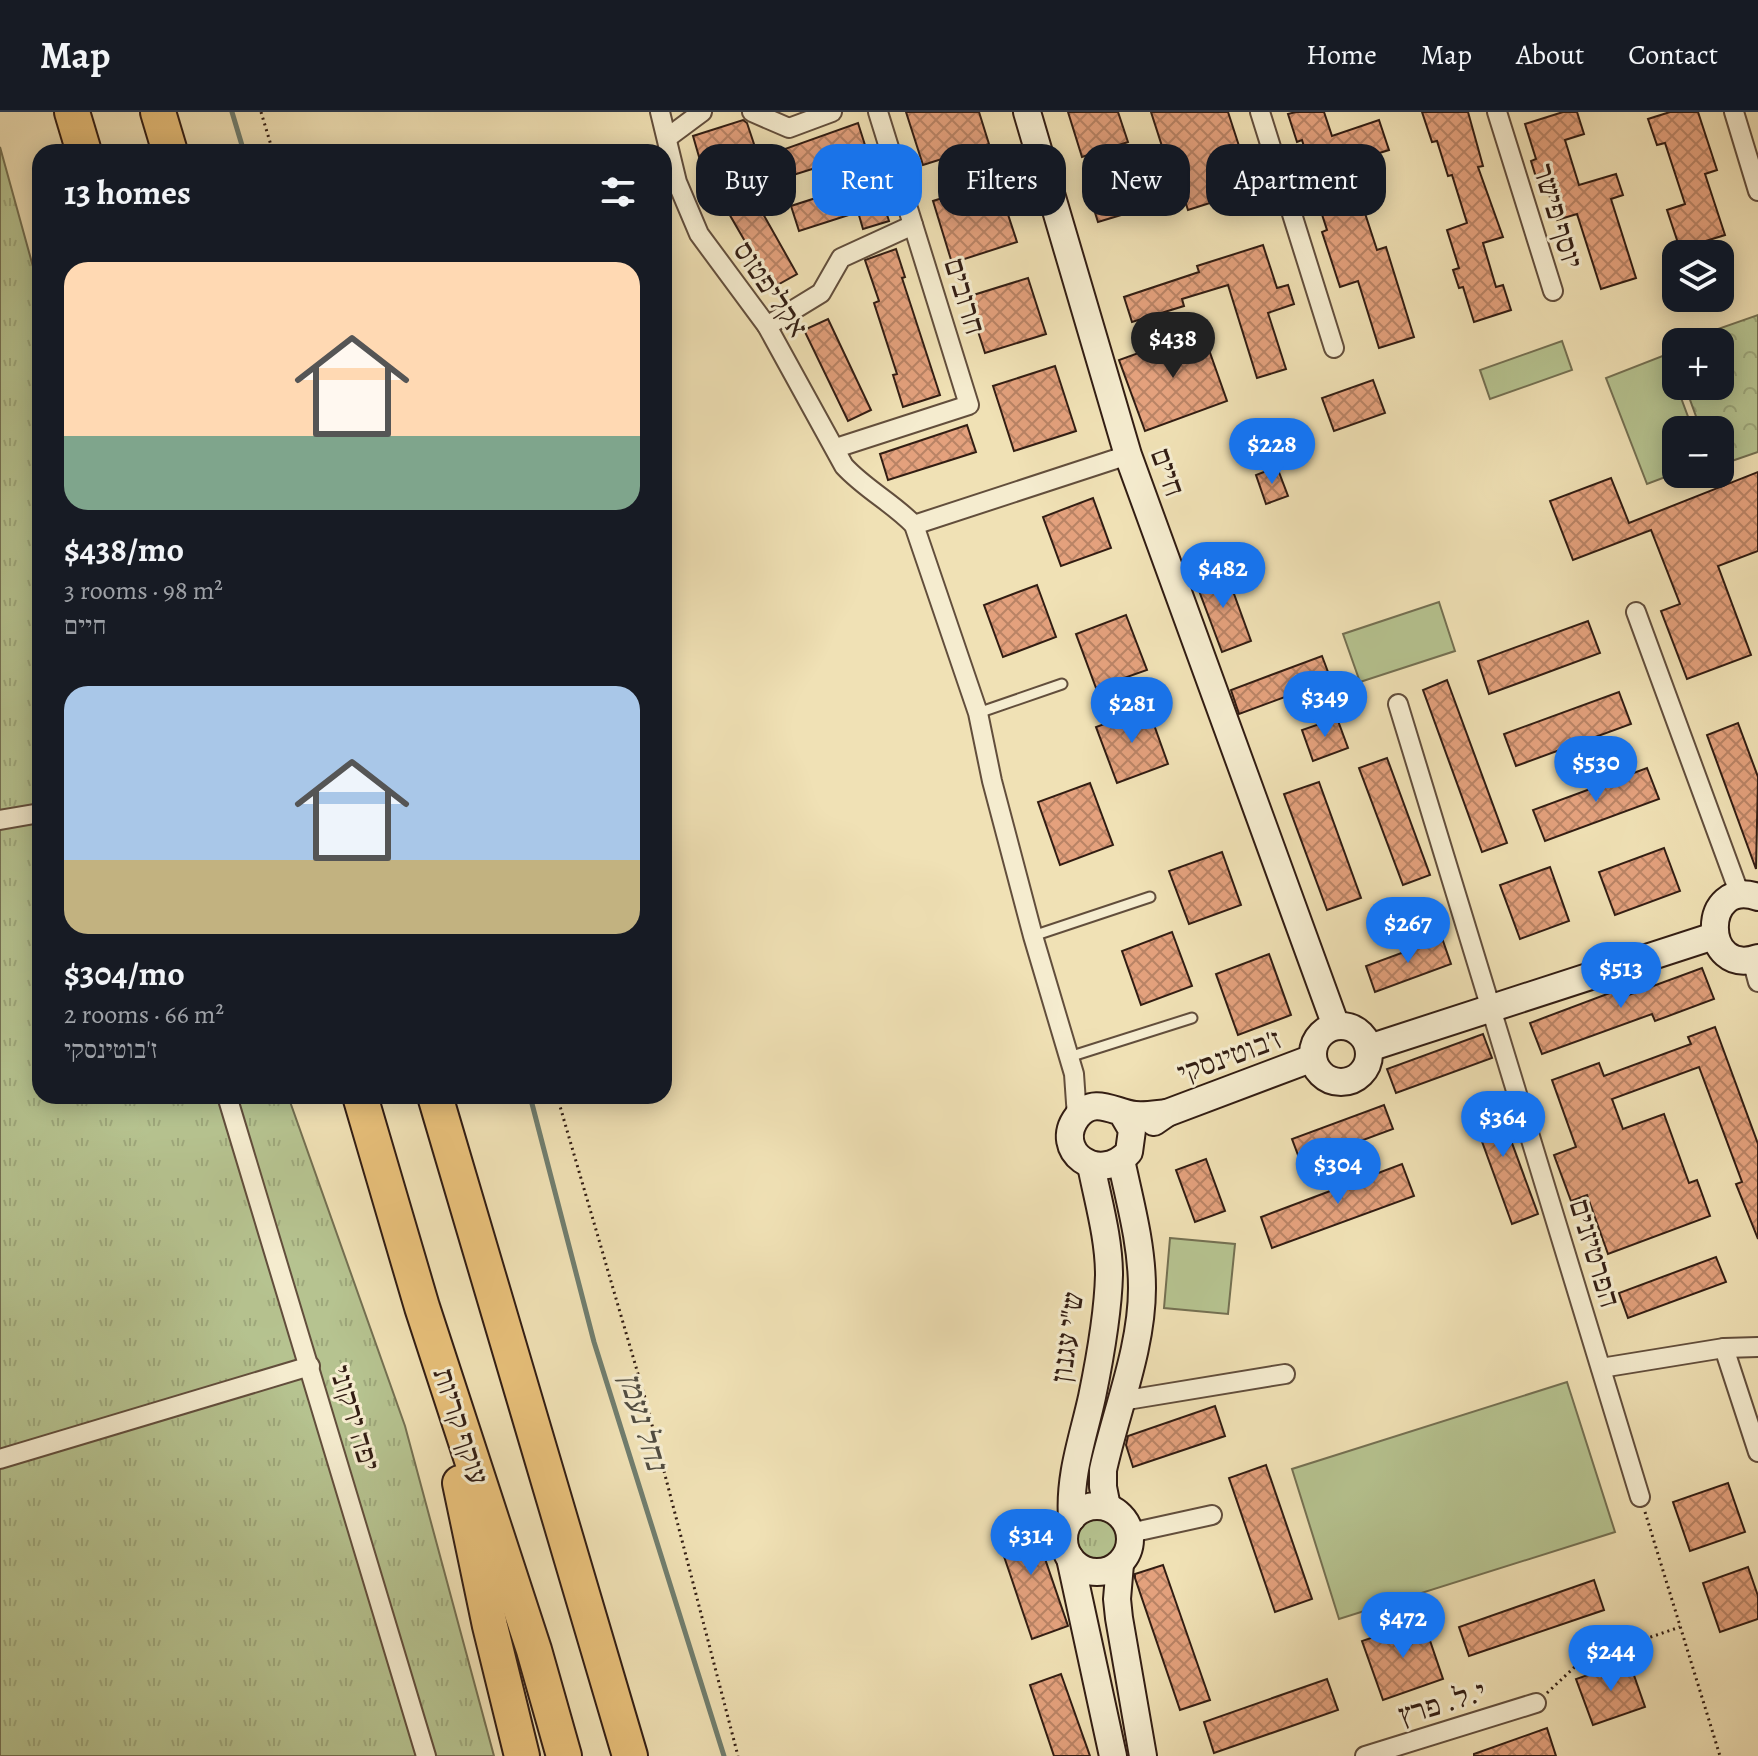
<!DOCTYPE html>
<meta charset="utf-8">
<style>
body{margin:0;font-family:Alegreya,"Frank Ruhl Libre",serif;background:#20242c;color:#f1f3f6;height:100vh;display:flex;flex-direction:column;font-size:30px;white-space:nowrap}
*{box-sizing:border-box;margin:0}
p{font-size:26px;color:#9ea1a6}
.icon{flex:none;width:44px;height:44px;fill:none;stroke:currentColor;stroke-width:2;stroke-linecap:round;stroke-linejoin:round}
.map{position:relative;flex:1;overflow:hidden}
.sheet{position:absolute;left:32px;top:32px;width:640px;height:960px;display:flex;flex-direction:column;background:#171b24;border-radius:24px;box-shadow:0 4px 20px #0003}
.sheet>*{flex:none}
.banner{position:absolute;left:696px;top:32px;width:760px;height:72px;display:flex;gap:16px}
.buttons{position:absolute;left:1662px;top:128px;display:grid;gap:16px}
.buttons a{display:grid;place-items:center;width:72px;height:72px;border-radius:16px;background:#171b24;box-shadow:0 4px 20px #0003;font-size:40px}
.price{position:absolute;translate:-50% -68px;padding:0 18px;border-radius:28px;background:#1a73e8;color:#fff;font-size:26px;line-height:52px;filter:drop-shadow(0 2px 4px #0008)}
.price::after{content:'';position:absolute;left:50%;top:48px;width:24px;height:18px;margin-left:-12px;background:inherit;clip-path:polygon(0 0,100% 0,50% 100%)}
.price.active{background:#222;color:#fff}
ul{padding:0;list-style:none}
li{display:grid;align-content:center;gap:16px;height:424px;padding:0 32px}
li span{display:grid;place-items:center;height:248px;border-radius:24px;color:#555}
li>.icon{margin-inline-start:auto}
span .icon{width:144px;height:144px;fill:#fffc;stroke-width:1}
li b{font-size:34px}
h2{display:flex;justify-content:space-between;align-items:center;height:96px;padding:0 32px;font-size:34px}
.tag{padding:0 28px;border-radius:24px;background:#171b24;box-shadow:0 4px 20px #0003;font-size:28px;line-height:72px}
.tag.active{background:#1a73e8;color:#fff}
header{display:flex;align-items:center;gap:48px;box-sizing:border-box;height:112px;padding:0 40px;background:#171b24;border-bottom:2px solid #363941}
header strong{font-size:38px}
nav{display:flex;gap:44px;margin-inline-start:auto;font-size:28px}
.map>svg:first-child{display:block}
</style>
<header>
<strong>Map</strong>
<nav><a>Home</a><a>Map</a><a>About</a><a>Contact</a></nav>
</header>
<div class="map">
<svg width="1758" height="1644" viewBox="0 0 1758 1644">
<defs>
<pattern id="grass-tufts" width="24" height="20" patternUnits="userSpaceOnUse" patternTransform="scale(2)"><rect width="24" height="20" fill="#b6c390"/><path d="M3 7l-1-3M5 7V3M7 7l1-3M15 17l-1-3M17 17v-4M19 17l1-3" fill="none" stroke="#9da77b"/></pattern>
<pattern id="park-crowns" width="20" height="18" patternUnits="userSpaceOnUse" patternTransform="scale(2)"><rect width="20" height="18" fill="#b6c390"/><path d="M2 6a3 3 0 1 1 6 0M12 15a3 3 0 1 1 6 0" fill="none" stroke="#9da77b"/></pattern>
<pattern id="building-cross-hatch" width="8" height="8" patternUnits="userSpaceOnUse" patternTransform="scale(2)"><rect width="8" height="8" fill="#e4a17d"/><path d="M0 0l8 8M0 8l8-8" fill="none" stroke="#b98365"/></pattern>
</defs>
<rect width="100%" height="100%" fill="#f0e1b5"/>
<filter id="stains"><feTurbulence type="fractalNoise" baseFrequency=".0025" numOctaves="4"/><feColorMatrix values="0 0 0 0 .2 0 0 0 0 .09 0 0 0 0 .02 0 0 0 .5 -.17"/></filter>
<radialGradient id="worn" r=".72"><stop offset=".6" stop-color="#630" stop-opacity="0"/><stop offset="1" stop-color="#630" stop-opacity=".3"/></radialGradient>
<g fill="url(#grass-tufts)" stroke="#747052" stroke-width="2">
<path d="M0,35L40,180V984H288L405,1314L494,1644H0Z"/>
<circle cx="1099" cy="1427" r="24"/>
</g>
<path fill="url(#park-crowns)" stroke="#747052" stroke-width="2" d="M1758,203V340L1720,353V318H1701L1685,274H1720V230H1681Z"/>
<g fill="#b6c390" stroke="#747052" stroke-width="2">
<path d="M1562,229L1572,258L1490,287L1480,258Z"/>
<path d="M1665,243L1693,318H1676V361L1647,372L1606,266Z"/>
<path d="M1439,490L1455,539L1360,570L1343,522Z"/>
<path d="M1170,1126L1235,1132L1228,1202L1164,1196Z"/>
<path d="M1567,1270L1615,1420L1339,1507L1292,1357Z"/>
</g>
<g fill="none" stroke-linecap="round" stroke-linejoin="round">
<g stroke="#707e6f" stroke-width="5">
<path d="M232,0L244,40"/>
<path d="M530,984L594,1230L724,1644"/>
</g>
</g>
<g fill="url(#building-cross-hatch)" stroke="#321d13" stroke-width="2">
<path d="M906,0H979L989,32L923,53Z"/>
<path d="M1068,0H1118L1128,30L1082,45Z"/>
<path d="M1151,0H1228L1240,37L1226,41L1238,82L1188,98L1175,58L1170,59Z"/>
<path d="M1296,0H1324L1332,24L1379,8L1389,38L1360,47L1372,83L1360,86L1377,138L1386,135L1414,225L1379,236L1358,169L1340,175L1322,120L1327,118L1314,78L1317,77L1302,28L1297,30L1288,2Z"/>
<path d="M1422,0H1468L1483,54L1478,55L1503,125L1483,131L1496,175L1503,173L1511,198L1474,210L1463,175L1459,176L1453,158L1459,156L1447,118L1467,111L1452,63L1448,64L1437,29L1432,30Z"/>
<path d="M1563,0H1577L1584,22L1565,28L1579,73L1616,62L1623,83L1611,87L1636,166L1601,177L1577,102L1557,108L1547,76L1540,78L1531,49L1536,47L1525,12Z"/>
<path d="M1670,0H1698L1717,58L1705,62L1725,123L1680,137L1667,98L1685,92L1665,31L1657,33L1648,7Z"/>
<path d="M743,8L747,11L756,38L731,45L797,162L772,176L702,55L693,24Z"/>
<path d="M858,11L889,109L863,117L858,100L799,119L791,94L850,75L841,48L790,64L782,38Z"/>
<path d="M997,69L1017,130L952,151L933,89Z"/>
<path d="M1142,69L1151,94L1098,110L1090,85Z"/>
<path d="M1263,133L1277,176L1288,173L1294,192L1268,201L1286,257L1257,266L1228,173L1182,187L1184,194L1132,210L1124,185L1199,160L1197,154Z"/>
<path d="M896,137L905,165L902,166L940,283L903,295L893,263L897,262L874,191L879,189L865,148Z"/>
<path d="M1028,166L1046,222L985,241L967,185Z"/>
<path d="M828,207L871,298L848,309L804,218Z"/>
<path d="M1202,218L1227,289L1145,319L1119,248Z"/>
<path d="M1055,254L1076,319L1014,339L993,274Z"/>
<path d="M1373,268L1385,301L1334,319L1322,286Z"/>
<path d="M967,313L976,340L888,368L880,342Z"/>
<path d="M1277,355L1288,384L1266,392L1256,363Z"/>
<path d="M1758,360V439L1718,454L1751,543L1687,567L1661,499L1680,492L1651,418L1573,448L1550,389L1611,366L1629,411Z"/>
<path d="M1093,386L1111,436L1061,454L1043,405Z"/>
<path d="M1225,457L1251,529L1222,540L1195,468Z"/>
<path d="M1037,473L1056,525L1003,545L984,493Z"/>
<path d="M1126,503L1147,558L1096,576L1076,522Z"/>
<path d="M1588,509L1600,541L1489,582L1478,549Z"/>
<path d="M1322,544L1331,568L1239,602L1231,578Z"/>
<path d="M1447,568L1507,731L1482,740L1423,578Z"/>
<path d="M1619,580L1631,612L1516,654L1504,622Z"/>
<path d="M1148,596L1168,652L1117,671L1096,615Z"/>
<path d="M1337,606L1348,636L1313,649L1302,618Z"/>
<path d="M1738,611L1758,665L1756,757L1707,623Z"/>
<path d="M1387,646L1430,763L1403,773L1359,656Z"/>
<path d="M1647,656L1659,687L1545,729L1533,698Z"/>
<path d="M1319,670L1361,786L1327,798L1284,682Z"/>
<path d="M1090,671L1113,733L1060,753L1038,690Z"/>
<path d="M1664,736L1680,779L1615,803L1599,760Z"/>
<path d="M1222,740L1241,793L1189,812L1169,759Z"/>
<path d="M1550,755L1569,809L1520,827L1500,773Z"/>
<path d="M1172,820L1192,874L1141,893L1122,839Z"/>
<path d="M1442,826L1451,852L1375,880L1366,854Z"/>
<path d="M1269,842L1291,903L1238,923L1216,862Z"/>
<path d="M1702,856L1714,887L1655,909L1652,902L1542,942L1530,911L1623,876L1626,884Z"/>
<path d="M1715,915L1758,1032V1127L1736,1072L1742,1070L1699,955L1612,987L1623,1017L1664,1002L1689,1071L1697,1068L1710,1104L1608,1142L1587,1083L1571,1089L1554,1043L1576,1035L1552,968L1599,951L1604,964L1691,932L1688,925Z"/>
<path d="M1483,922L1492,946L1396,981L1387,957Z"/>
<path d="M1494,982L1538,1102L1512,1112L1468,991Z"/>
<path d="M1384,993L1393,1017L1301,1051L1292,1027Z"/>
<path d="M1206,1047L1225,1099L1195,1110L1176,1058Z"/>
<path d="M1402,1052L1414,1084L1272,1136L1261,1105Z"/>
<path d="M1716,1145L1726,1170L1628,1206L1619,1181Z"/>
<path d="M1215,1294L1225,1324L1133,1355L1126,1333L1128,1324Z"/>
<path d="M1266,1353L1312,1487L1275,1500L1229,1366Z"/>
<path d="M1728,1371L1745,1420L1690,1439L1673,1390Z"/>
<path d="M1030,1403L1068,1514L1032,1527L994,1415Z"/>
<path d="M1163,1453L1210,1588L1180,1598L1135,1466V1462Z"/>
<path d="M1748,1455L1758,1484V1507L1720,1520L1703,1471Z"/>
<path d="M1594,1468L1604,1498L1469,1544L1459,1515Z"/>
<path d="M1423,1508L1443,1567L1383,1588L1362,1529Z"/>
<path d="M1629,1549L1645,1595L1593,1613L1576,1567Z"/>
<path d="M1061,1562L1090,1644H1054L1030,1573Z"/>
<path d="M1327,1567L1338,1598L1214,1641L1204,1610Z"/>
<path d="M1547,1616L1556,1644H1474V1642Z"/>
</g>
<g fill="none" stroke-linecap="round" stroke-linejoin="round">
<defs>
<g id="lane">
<path d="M978,601L1062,572"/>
<path d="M1033,824L1150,785"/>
<path d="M1069,945L1192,906"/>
</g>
<g id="street">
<path d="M660,0L677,70L699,122L767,214L844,354C865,377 893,391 914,413L978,601L992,669L1033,824L1074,962L1077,1005"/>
<path d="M752,0L789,16L832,0"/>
<path d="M1260,0L1334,236"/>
<path d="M1497,0L1553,179"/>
<path d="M1734,0L1758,79"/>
<path d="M667,26L702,0"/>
<path d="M767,214L821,181L841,146L913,113"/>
<path d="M836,336L969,293L878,0"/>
<path d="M914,413L1128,343"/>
<path d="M1636,500L1740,783"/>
<path d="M1398,592L1640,1385"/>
<path d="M0,708L40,701"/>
<path d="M1752,848L1758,870"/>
<path d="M227,984L426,1644"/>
<path d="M1724,1236L1758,1340"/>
<path d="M1601,1256L1724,1236L1758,1235"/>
<path d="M1121,1289L1285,1262"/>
<path d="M0,1347L310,1254"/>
<path d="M1130,1421L1212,1403"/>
<path d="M1365,1644L1536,1591"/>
</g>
<g id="secondary">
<path d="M1027,0L1128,343L1336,914"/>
<path d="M1758,785C1700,765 1701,866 1758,846"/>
<circle cx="1341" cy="942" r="28"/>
<path d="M1369,936L1714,824"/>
<path d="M1122,1001L1132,1018L1129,1040C1098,1074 1052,1038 1077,1005C1094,983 1115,1001 1135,1003C1146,1004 1156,1002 1167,1001"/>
<path d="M1154,1010L1167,1001L1313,946"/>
<circle cx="1097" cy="1427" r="33"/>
<path d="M1107,1395L1103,1375V1358C1116,1299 1142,1237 1142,1176C1142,1133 1130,1090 1121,1048"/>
<path d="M1072,1406C1069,1363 1083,1326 1092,1285C1100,1246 1108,1203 1109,1163C1109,1126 1098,1089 1091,1053"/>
<path d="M1070,1446L1113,1644"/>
<path d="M1120,1452L1117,1487L1119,1506L1143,1644"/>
</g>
<g id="highway">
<path d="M72,0L84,40"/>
<path d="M158,0L170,40"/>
<path d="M360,984L422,1195L534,1538L564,1644"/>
<path d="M435,984L630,1644"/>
<path d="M460,1371L490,1514L522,1644"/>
</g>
</defs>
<use href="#lane" stroke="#624e3c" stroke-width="13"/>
<use href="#street" stroke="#624e3c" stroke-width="22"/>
<use href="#secondary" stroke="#321d13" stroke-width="30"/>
<use href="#highway" stroke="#321d13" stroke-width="38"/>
<g stroke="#321d13" stroke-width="3" stroke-dasharray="2 4" stroke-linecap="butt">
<path d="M261,0L273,40"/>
<path d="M557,984L645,1286L738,1644"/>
<path d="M1645,1400L1720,1644"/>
<path d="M1547,1581L1581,1549L1680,1515"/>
</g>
<use href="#lane" stroke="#f5eccf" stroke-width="9"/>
<use href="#street" stroke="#f5eccf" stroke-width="18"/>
<use href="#secondary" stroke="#f5eccf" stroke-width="26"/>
<use href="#highway" stroke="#e8c07a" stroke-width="34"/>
</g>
<g text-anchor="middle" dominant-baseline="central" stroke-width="6" stroke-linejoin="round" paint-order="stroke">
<g font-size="30" fill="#321d13" stroke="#f5eccf">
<text transform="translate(1558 104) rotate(73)">יוסף פישר</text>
<text transform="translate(771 177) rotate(56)">אקליפטוס</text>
<text transform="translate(965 184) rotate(73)">חרובים</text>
<text transform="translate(1168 360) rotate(70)">חיים</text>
<text transform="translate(1229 944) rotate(-20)">ז'בוטינסקי</text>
<text transform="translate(1595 1141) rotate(73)">הפרטיזנים</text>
<text transform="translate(1067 1225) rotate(-82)">ש"י עגנון</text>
<text transform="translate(355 1306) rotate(73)">יפה ירקוני</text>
<text transform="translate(461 1314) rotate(72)">עוקף קריות</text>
<text transform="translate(1442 1591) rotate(-17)">י.ל. פרץ</text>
</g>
<g font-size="32" font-style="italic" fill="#514d41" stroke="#f5eccf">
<text transform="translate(644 1309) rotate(73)">נחל נעמן</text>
</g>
</g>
<rect width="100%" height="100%" filter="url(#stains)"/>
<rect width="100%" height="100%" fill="url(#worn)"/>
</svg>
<div class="buttons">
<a><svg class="icon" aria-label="layers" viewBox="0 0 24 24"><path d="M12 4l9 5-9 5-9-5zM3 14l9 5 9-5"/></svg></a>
<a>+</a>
<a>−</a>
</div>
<b class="price active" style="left:1173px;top:268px">$438</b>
<b class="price" style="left:1272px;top:374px">$228</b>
<b class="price" style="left:1223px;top:498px">$482</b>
<b class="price" style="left:1325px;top:627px">$349</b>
<b class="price" style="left:1132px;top:633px">$281</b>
<b class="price" style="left:1596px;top:692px">$530</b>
<b class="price" style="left:1408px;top:853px">$267</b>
<b class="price" style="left:1621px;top:898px">$513</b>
<b class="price" style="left:1503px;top:1047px">$364</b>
<b class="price" style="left:1338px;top:1094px">$304</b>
<b class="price" style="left:1031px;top:1465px">$314</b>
<b class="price" style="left:1403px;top:1548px">$472</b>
<b class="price" style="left:1611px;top:1581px">$244</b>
<div class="banner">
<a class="tag">Buy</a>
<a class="tag active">Rent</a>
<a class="tag">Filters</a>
<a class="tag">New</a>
<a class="tag">Apartment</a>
</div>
<section class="sheet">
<h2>13 homes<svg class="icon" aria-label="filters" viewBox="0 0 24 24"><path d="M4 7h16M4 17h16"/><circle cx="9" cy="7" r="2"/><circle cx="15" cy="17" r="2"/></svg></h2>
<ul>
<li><span style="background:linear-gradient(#ffd9b3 70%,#7fa58c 0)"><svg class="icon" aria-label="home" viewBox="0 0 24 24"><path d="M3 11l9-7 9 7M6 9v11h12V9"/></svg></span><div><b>$438/mo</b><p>3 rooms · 98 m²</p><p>חיים</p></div></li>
<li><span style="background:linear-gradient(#a9c7e8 70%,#c2b280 0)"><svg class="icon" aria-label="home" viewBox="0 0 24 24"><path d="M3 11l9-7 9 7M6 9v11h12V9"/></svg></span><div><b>$304/mo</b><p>2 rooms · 66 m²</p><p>ז'בוטינסקי</p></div></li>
</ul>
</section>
</div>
